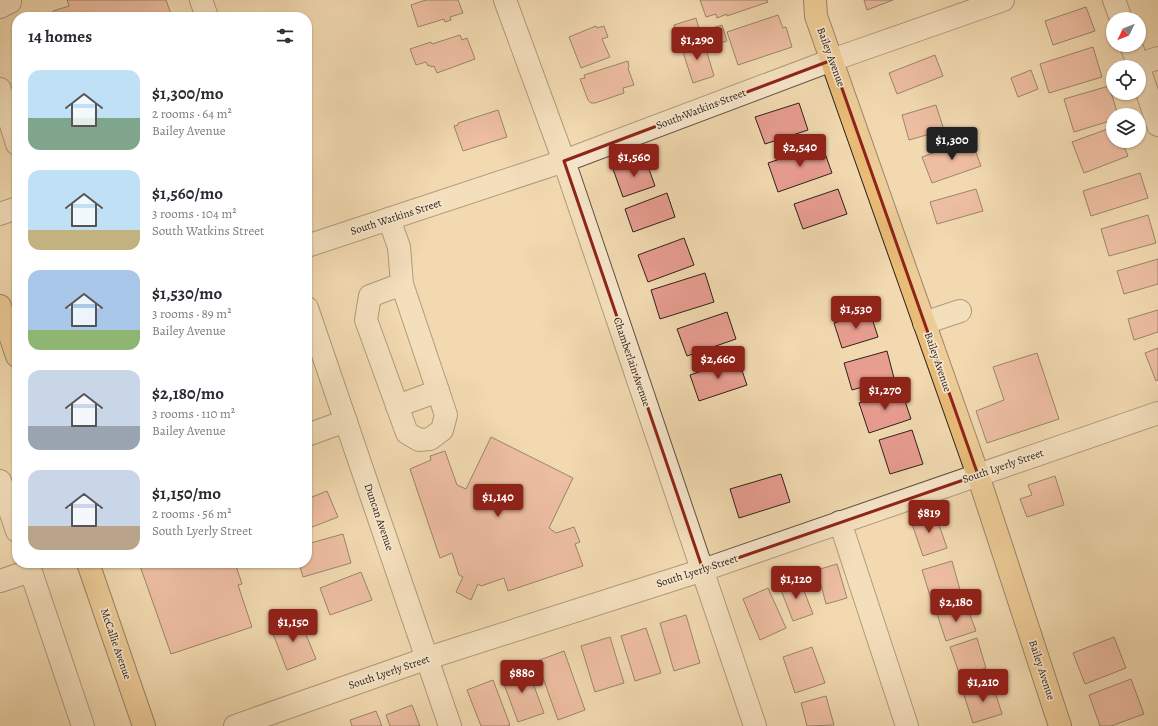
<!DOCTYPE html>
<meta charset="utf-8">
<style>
body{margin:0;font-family:Alegreya,serif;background:#f7f7f7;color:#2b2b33;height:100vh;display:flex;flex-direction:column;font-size:15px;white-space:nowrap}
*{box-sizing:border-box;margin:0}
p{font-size:13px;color:#7c7c81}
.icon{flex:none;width:22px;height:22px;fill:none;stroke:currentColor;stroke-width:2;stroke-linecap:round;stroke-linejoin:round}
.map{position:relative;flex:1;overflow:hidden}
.details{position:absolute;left:12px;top:12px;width:300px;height:556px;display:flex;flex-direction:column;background:#fff;border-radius:16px;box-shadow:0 1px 3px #0004}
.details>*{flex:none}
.needle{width:26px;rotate:227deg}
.controls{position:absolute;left:1106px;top:12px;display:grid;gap:8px}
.controls a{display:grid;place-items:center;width:40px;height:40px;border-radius:50%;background:#fff;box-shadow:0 1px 3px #0004;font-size:20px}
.price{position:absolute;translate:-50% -34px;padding:0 9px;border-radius:4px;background:#8f2418;color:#fff;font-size:13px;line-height:26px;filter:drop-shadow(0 1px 2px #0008)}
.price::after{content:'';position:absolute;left:50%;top:24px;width:12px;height:9px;margin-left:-6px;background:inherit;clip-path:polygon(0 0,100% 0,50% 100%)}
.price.selected{background:#222;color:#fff}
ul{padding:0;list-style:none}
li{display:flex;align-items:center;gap:12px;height:100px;padding:0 16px}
li span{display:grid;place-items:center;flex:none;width:112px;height:80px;border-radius:12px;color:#555}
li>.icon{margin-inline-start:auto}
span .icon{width:48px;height:48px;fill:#fffc;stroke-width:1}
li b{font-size:17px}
h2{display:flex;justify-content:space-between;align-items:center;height:48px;padding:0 16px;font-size:17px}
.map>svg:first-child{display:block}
</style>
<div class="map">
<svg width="1158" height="726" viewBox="0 0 1158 726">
<rect width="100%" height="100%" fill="#f2d9b0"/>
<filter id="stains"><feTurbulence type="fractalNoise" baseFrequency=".005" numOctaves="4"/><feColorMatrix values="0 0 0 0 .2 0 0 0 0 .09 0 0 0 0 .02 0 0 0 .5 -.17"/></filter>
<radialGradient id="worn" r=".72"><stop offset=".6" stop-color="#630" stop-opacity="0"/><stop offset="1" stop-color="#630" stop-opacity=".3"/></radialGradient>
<g fill="#e89d91" stroke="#2b231a">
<path d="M67,0H166L172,17H55L53,11L69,6Z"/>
<path d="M426,0H458L463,13L450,17L451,20L445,22L444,19L418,27L411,5Z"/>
<path d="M700,0H767L768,2L727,16V14L717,18L716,14L706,17Z"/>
<path d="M864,0H893L867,10Z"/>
<path d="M1086,7L1095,31L1053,45L1045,21Z"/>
<path d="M778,15L783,28L786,27L792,47L738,65L727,32Z"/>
<path d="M696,18L700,32L678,39L674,25Z"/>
<path d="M722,25L727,41L711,46L706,30Z"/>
<path d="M596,26L597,28L604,26L608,37L602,39L610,57L581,68L569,37Z"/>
<path d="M460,35L462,40L467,38L475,59L437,73L434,66L431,67L430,65L428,66L426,62L416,65L410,49L431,42L432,44Z"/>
<path d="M690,37L694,49L705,46L714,76L693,83L679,40Z"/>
<path d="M1093,47L1102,77L1049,93L1040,64Z"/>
<path d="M935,55L943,76L897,94L889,73Z"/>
<path d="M628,61L629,67L628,68L634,85L623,88L624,93L595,103H591L588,100L580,79L585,78L584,75Z"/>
<path d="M1031,70L1038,89L1018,97L1011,78Z"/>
<path d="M1109,86L1118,115H1113V120L1074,132L1064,99Z"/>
<path d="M799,103L808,130L765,144L755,117Z"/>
<path d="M936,105L944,130L909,140L902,115Z"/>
<path d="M498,110L507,137L463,151L454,126L458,125V123Z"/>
<path d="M1113,127V141H1122L1128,156L1084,173L1072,142Z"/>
<path d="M971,139L981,166L932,183L922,157Z"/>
<path d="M822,145L832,173L778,192L768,163Z"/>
<path d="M645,158L655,186L623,197L613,169Z"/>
<path d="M1140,173L1148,198L1091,216L1083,191Z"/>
<path d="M838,189L847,214L803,229L794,204Z"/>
<path d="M976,189L983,211L937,224L930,202Z"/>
<path d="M667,193L675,217L633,232L625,209Z"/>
<path d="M1148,215L1156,243L1109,256L1101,229Z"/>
<path d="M684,238L694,265L648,282L638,255Z"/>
<path d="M1158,259V284L1124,294L1117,271Z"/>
<path d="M705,273L714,302L660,319L651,290Z"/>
<path d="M1158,310V332L1134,340L1128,319Z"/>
<path d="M727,312L736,339L687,356L677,329Z"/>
<path d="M870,312L878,337L842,348L834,323Z"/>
<path d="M1158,348V380L1156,381L1145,353Z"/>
<path d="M887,351L894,378L852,390L844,363Z"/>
<path d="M1037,353L1059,419L987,443L976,411L1004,400L993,367Z"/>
<path d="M738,359L747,385L699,401L690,375Z"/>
<path d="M901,389L911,419L869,433L859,403Z"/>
<path d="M912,430L923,464L890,474L879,440Z"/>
<path d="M491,437L573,478L549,528L556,533L574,527L580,542L575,544L583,566L508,591L504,578L481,586L478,584L471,600L456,592L463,577L459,575L452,553L440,558L410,469L431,460L430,456L445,451L457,485L466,489Z"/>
<path d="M781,474L790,502L739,518L730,489Z"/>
<path d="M1055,476L1064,505L1027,517L1020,499L1032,495L1028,485Z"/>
<path d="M327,491L338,517L307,529V499Z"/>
<path d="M935,513L947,548L923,556L911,521Z"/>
<path d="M343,534L351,563L303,577L299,563H307V544Z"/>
<path d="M952,561L960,590L931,599L922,570Z"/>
<path d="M139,563H235L242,584L238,585L252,627L171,654Z"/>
<path d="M837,564L847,598L826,604L817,570Z"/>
<path d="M361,572L372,600L330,615L320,588Z"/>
<path d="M799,578L813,614L793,621L779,585Z"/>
<path d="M768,588L786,628L760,640L743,599Z"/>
<path d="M966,604L976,631L946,641L937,614Z"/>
<path d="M298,615L316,659L287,670L270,626Z"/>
<path d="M686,615L700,663L674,671L660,623Z"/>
<path d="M646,628L661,673L635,681L621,636Z"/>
<path d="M610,637L624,683L595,692L581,646Z"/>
<path d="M1114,637L1126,668L1085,684L1073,653Z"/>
<path d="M977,638L986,668L960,676L950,647Z"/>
<path d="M812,647L825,683L795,693L783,657Z"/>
<path d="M564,651L585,710L558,720L537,661Z"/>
<path d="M527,667L544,713L518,722L501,676Z"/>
<path d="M1131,679L1144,714L1111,726H1100L1089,695Z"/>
<path d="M493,680L510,725L507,726H481L467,690Z"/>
<path d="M992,682L1002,714L973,723L963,692Z"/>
<path d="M826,696L834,725L807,726L801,703Z"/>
<path d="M412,705L420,726H390L386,715Z"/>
<path d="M376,711L382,726H352L350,720Z"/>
</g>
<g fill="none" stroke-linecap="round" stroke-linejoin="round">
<defs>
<g id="minor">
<path d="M201,0L207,17"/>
<path d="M505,0L564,161L755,726"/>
<path d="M1114,0L1121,19"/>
<path d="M0,7L10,2"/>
<path d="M1131,45L1139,67"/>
<path d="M1138,65L1158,58"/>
<path d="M1139,68L1158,125"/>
<path d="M0,89L17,144"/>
<path d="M0,214L17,208"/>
<path d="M389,219L399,247L402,284L446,415L442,430L430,439L419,440L407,433L366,320L370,296L402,284"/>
<path d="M307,246L564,161L832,60L1003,0"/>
<path d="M307,308L450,726"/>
<path d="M924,323L960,311"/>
<path d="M397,406L438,391"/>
<path d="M307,435L346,421"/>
<path d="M0,481L17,531"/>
<path d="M840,522L907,726"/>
<path d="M28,563L83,726"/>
<path d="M0,581L30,571"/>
<path d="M235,726L428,658L703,570L1158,413"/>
</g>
<g id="major">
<path d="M815,0L816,16L978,475L1060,726"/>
<path d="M0,306L17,356"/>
<path d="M88,563L144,726"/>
</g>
</defs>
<use href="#minor" stroke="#5d5040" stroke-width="24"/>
<use href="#major" stroke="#2b231a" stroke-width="24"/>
<use href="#minor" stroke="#f7e6cc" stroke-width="22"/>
<use href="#major" stroke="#e9bc78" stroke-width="22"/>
</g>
<path d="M0 0H1158V726H0ZM832,60L978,475L703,570L564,161Z" fill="#f2d9b0" fill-opacity=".55" fill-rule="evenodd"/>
<path fill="none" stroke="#8f2418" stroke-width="3" stroke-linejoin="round" d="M832,60L978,475L703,570L564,161Z"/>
<g text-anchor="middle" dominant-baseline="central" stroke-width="3.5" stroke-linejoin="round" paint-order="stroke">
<g font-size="11" fill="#2b231a" stroke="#f7e6cc">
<text transform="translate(831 57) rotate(70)">Bailey Avenue</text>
<text transform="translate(701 109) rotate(-21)">South Watkins Street</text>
<text transform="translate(396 217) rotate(-18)">South Watkins Street</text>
<text transform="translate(632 362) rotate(71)">Chamberlain Avenue</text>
<text transform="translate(938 362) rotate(71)">Bailey Avenue</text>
<text transform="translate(1003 466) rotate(-19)">South Lyerly Street</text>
<text transform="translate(379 517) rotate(71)">Duncan Avenue</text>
<text transform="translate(697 571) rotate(-18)">South Lyerly Street</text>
<text transform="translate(116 644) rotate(71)">McCallie Avenue</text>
<text transform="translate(1042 670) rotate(72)">Bailey Avenue</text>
<text transform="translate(389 672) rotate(-19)">South Lyerly Street</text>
</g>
</g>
<rect width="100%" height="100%" filter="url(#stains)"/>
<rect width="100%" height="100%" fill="url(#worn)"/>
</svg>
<div class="controls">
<a><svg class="needle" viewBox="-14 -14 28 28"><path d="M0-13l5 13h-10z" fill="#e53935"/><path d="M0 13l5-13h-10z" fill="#7c7c81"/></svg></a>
<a><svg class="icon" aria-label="locate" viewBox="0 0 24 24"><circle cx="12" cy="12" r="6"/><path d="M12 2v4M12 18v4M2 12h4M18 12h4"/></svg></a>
<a><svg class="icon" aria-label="layers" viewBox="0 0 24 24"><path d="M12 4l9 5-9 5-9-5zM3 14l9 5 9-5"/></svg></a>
</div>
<b class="price" style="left:697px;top:61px">$1,290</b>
<b class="price selected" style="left:952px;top:161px">$1,300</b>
<b class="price" style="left:800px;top:168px">$2,540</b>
<b class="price" style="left:634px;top:178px">$1,560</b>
<b class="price" style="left:856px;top:330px">$1,530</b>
<b class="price" style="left:718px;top:380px">$2,660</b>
<b class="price" style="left:885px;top:411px">$1,270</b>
<b class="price" style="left:498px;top:518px">$1,140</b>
<b class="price" style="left:929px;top:534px">$819</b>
<b class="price" style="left:796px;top:600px">$1,120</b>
<b class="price" style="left:956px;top:623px">$2,180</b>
<b class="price" style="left:293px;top:643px">$1,150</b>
<b class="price" style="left:522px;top:694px">$880</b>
<b class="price" style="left:983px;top:703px">$1,210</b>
<section class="details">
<h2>14 homes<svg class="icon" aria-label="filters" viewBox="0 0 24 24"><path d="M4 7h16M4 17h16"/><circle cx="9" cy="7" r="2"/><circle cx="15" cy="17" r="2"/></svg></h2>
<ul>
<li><span style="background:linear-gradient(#bfe0f5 60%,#7fa58c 0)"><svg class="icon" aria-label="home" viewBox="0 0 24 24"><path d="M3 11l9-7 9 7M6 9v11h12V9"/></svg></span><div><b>$1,300/mo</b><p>2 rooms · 64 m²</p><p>Bailey Avenue</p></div></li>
<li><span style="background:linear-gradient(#bfe0f5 75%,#c2b280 0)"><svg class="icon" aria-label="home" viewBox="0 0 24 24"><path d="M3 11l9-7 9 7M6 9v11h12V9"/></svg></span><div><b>$1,560/mo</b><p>3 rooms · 104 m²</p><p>South Watkins Street</p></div></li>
<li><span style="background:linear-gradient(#a9c7e8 75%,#8fb573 0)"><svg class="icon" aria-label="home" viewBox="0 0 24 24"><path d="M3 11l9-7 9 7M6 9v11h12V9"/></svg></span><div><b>$1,530/mo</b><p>3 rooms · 89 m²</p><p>Bailey Avenue</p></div></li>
<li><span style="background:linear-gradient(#c9d6e8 70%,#9aa5b1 0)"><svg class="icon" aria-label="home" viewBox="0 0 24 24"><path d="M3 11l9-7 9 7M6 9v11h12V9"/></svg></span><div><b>$2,180/mo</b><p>3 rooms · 110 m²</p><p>Bailey Avenue</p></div></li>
<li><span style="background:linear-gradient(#c9d6e8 70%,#b9a48a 0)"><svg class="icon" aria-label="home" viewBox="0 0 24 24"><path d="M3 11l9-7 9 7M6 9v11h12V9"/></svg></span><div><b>$1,150/mo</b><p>2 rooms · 56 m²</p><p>South Lyerly Street</p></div></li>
</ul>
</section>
</div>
